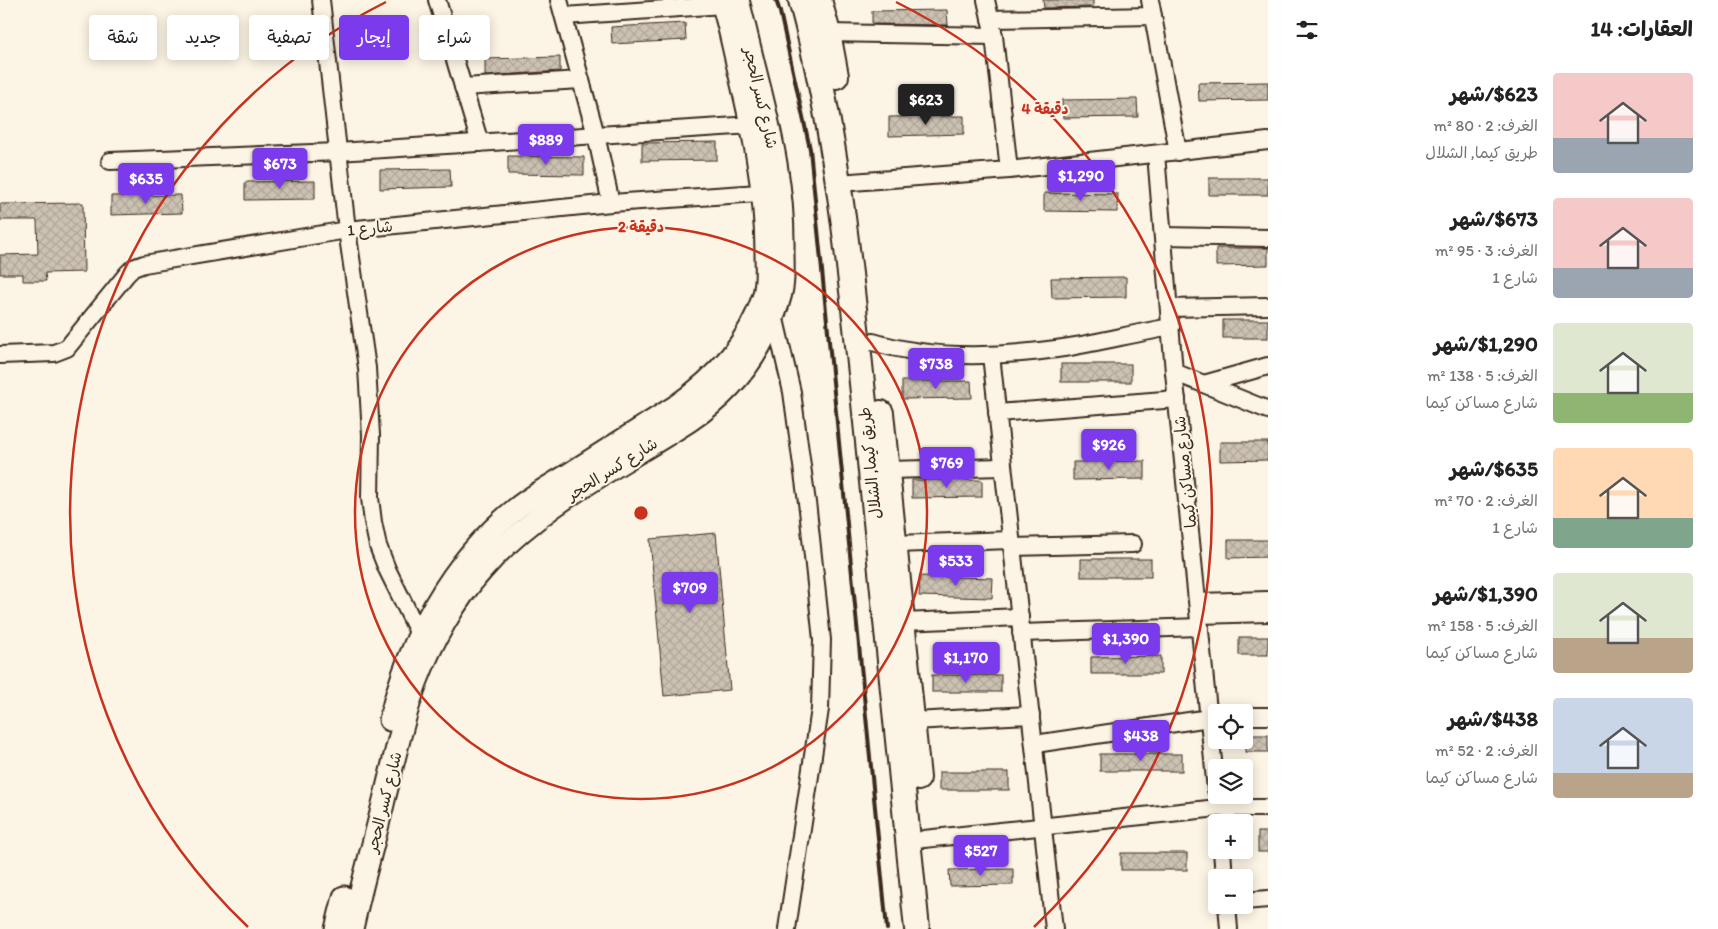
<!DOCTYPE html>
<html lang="ar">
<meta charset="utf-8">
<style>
body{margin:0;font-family:Itim,"Playpen Sans Arabic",sans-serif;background:#f2f2f2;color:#222;direction:rtl;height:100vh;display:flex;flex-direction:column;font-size:19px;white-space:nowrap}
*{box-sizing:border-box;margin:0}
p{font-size:16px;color:#767676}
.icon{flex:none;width:28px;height:28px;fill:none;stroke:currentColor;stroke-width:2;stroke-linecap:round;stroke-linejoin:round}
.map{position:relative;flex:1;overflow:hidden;direction:ltr}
.details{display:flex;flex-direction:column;background:#fff;width:450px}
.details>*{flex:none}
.guide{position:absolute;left:15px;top:15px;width:475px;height:45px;direction:rtl;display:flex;gap:10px}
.fabs{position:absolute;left:1208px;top:704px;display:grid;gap:10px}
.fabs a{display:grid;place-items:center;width:45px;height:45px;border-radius:5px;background:#fff;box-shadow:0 2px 12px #0003;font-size:25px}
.price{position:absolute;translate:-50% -42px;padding:0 11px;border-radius:5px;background:#7c3aed;color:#fff;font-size:16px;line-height:32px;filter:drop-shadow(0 1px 2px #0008)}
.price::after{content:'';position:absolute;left:50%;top:30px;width:15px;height:11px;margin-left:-8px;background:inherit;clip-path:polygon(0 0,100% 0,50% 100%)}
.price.active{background:#222;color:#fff}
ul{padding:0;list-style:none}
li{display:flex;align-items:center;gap:15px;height:125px;padding:0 25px}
li span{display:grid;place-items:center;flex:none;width:140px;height:100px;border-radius:5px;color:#555}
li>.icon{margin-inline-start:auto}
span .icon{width:60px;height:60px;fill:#fffc;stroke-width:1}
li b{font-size:21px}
h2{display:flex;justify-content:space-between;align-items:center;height:60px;padding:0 25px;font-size:21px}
.tag{padding:0 18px;border-radius:5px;background:#fff;box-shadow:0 2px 12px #0003;font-size:18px;line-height:45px}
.tag.active{background:#7c3aed;color:#fff}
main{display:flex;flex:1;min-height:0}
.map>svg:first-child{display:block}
</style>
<main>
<section class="details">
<h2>العقارات: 14<svg class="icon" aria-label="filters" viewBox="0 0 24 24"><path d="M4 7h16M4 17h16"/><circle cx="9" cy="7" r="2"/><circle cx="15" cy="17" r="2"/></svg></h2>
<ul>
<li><span style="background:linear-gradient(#f6c9c9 65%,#9aa5b1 0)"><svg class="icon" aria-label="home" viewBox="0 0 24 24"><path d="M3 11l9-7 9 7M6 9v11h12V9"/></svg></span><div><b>$623/شهر</b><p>الغرف: 2 · 80 m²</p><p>طريق كيما, الشلال</p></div></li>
<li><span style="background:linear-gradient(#f6c9c9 70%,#9aa5b1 0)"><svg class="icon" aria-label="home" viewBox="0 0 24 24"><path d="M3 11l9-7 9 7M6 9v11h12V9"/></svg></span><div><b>$673/شهر</b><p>الغرف: 3 · 95 m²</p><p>شارع 1</p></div></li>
<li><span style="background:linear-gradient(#dfe7d0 70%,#8fb573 0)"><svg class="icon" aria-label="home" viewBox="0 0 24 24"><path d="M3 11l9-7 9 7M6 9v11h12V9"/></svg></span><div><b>$1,290/شهر</b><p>الغرف: 5 · 138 m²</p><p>شارع مساكن كيما</p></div></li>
<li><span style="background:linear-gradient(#ffd9b3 70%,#7fa58c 0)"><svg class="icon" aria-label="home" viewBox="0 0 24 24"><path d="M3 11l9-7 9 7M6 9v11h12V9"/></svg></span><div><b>$635/شهر</b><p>الغرف: 2 · 70 m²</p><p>شارع 1</p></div></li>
<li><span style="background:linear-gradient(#dfe7d0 65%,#b9a48a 0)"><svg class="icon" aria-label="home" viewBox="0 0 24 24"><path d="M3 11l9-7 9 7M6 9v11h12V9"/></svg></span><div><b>$1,390/شهر</b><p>الغرف: 5 · 158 m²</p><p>شارع مساكن كيما</p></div></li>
<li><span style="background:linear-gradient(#c9d6e8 75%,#b9a48a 0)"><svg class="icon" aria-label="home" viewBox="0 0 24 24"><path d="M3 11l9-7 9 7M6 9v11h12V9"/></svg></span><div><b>$438/شهر</b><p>الغرف: 2 · 52 m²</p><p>شارع مساكن كيما</p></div></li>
</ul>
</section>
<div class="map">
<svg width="1268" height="929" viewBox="0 0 1268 929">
<defs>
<pattern id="building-cross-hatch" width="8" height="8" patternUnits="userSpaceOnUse" patternTransform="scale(1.25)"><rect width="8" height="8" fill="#ccc2b3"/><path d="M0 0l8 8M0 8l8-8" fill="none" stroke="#b0a79a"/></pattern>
</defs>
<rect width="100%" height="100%" fill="#fcf5e5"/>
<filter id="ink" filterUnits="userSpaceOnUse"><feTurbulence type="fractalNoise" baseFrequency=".02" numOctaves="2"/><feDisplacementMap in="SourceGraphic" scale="10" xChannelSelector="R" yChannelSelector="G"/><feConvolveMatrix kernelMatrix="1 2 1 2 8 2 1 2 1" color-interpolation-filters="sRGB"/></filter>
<g filter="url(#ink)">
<g fill="url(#building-cross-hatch)" stroke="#3b2a1e">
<path d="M1043,0H1093V7L1044,8Z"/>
<path d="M947,10L948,25L872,24V11Z"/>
<path d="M685,23L686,40L612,44L611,27Z"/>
<path d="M560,57V71L485,76V59Z"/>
<path d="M1268,82V100L1199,101L1198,83Z"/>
<path d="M1137,99L1138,117L1063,118L1062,100Z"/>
<path d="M964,116V134L889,136V117Z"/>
<path d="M717,142V160L642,161V143Z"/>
<path d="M508,156L584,157V175L508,174Z"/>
<path d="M450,169L451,187L380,189V170Z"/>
<rect x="1209" y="178" width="59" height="17"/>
<path d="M315,181V199L245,200V182Z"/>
<path d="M1044,193L1118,194L1117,212L1044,211Z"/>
<path d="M181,195L182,213L111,215V196Z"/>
<path d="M83,203L84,272L45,273L46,281H23V274H0V255L38,254L37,220H0V204Z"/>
<path d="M1216,248H1268V265L1216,266Z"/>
<path d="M1126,277V297L1052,298L1051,278Z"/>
<rect x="1223" y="320" width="45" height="18"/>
<rect x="1061" y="364" width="70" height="18"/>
<path d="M902,381H971L972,398L902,399Z"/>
<path d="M1220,442H1268V460L1220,461Z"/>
<path d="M1145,461V479L1073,480V462Z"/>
<path d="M912,480H982V497L912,498Z"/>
<path d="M716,533L730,690L664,696L650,539Z"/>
<path d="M1228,540H1268V557L1228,558Z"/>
<rect x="1081" y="559" width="70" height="18"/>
<path d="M920,576L993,578L992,598L919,596Z"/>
<rect x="1239" y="637" width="29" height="18"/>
<path d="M1161,656V674H1091V657Z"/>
<rect x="932" y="675" width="69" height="17"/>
<rect x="1246" y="735" width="22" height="17"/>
<rect x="1100" y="754" width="82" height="17"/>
<rect x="939" y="772" width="70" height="18"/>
<rect x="1258" y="832" width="10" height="20"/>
<rect x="1121" y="853" width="66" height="17"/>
<path d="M1013,869V885L950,886L949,870Z"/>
</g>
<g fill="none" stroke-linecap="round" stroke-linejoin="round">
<defs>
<g id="minor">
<path d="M321,0L347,230L367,368L371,435L370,498L373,522L378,546L387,569L423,642"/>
<path d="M437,0L480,143"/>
<path d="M559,0L596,135L611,203"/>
<path d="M986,0L994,36L1009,170"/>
<path d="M1150,0L1178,152"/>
<path d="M564,16L723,5"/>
<path d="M990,19L1153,16"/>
<path d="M828,33L994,36"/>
<path d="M463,87L581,80"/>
<path d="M1156,154L1174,372L1216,790"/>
<path d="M110,161L338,152L752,125"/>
<path d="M839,183L1009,170L1268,141"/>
<path d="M1163,236L1268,238"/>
<path d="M1169,308L1268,306"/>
<path d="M774,315L792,392L808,510L822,640L820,709L787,929"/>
<path d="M873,342C936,361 1006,357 1070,347C1104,341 1137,333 1171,327"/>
<path d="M0,355L54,353L67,348L127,274L133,268L144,264L347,230L611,203L773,192"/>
<path d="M991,355L1054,929"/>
<path d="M1174,372L1268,410"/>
<path d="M1204,384L1268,366"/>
<path d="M997,413L1177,399"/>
<path d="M888,470L1003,467"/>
<path d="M895,544L1011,540"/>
<path d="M1012,547L1133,544"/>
<path d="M1198,602L1268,600"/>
<path d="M1199,615L1268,613"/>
<path d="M903,622L1020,617"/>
<path d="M1021,633L1200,627"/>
<path d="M1244,716H1268"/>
<path d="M913,721L1031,715"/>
<path d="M1035,744L1216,717"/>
<path d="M924,839L1218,808H1268"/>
<path d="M1222,850L1224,878"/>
<path d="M1244,901L1268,899"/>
<path d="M1227,905L1229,929"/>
</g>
<g id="major">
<path d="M390,720C408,640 452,560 517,508C535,494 557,482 577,469C610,448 643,427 676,406C715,379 748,344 763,298C768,284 766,268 766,253C766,188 752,125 737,63C732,42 728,20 721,0"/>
<path d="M336,929L344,897"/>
<path d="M352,929C361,886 374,843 384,800C394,761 402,721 416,683C431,643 455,600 483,569C539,505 618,467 689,421C725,397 753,365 770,325C775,313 780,301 782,288C784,276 783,262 783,250C784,192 772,136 758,81C751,54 745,27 738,0"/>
</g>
<g id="highway">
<path d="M801,0C839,141 852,287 867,432C884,598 900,763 917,929"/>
<path d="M819,0L828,33L836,76"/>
<path d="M881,413L918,778"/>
</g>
</defs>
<use href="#minor" stroke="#3b2a1e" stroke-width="20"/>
<use href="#major" stroke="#3b2a1e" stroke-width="25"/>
<use href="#highway" stroke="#3b2a1e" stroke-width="28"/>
<use href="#minor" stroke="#fcf5e5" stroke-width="16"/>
<use href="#major" stroke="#fcf5e5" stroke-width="21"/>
<use href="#highway" stroke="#fcf5e5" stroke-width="24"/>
<path stroke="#3b2a1e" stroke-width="4" d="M776,0L780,12L810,149L887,929"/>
</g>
</g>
<g fill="none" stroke="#c8321e" stroke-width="2.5">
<circle cx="641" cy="513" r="286"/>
<path d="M248 927A571 571 0 0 1 386 2M896 2A571 571 0 0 1 1034 927"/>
</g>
<g text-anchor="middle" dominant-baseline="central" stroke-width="4" stroke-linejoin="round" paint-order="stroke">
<g font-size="16" fill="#3b2a1e" stroke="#fcf5e5">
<text transform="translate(761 98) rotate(77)">شارع كسر الحجر</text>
<text transform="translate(370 228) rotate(-6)">شارع 1</text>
<text transform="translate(870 463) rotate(-96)">طريق كيما, الشلال</text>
<text transform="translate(612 469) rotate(-32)">شارع كسر الحجر</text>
<text transform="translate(1185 472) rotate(-96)">شارع مساكن كيما</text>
<text transform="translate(384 802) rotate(-76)">شارع كسر الحجر</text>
</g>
</g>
<circle cx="641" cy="513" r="8" fill="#c8321e" stroke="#fcf5e5" stroke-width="2.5"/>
<g font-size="15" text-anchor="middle" font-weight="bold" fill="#c8321e" stroke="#fcf5e5" stroke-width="4" stroke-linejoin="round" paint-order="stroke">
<text x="1045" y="114">4 دقيقة</text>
<text x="641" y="232">2 دقيقة</text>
</g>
</svg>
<div class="fabs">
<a><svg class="icon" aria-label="locate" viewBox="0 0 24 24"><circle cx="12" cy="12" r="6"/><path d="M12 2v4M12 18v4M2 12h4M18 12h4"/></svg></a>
<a><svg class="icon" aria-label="layers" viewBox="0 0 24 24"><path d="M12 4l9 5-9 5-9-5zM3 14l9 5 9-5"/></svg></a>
<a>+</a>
<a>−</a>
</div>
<b class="price active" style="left:926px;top:126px">$623</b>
<b class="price" style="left:546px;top:166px">$889</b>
<b class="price" style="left:280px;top:190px">$673</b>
<b class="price" style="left:1081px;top:202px">$1,290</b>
<b class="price" style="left:146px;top:205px">$635</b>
<b class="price" style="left:936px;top:390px">$738</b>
<b class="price" style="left:1109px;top:471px">$926</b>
<b class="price" style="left:947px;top:489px">$769</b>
<b class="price" style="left:956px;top:587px">$533</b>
<b class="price" style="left:690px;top:614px">$709</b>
<b class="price" style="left:1126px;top:665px">$1,390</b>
<b class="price" style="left:966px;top:684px">$1,170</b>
<b class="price" style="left:1141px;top:762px">$438</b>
<b class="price" style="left:981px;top:877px">$527</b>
<div class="guide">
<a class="tag">شراء</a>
<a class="tag active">إيجار</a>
<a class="tag">تصفية</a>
<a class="tag">جديد</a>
<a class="tag">شقة</a>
</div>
</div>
</main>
